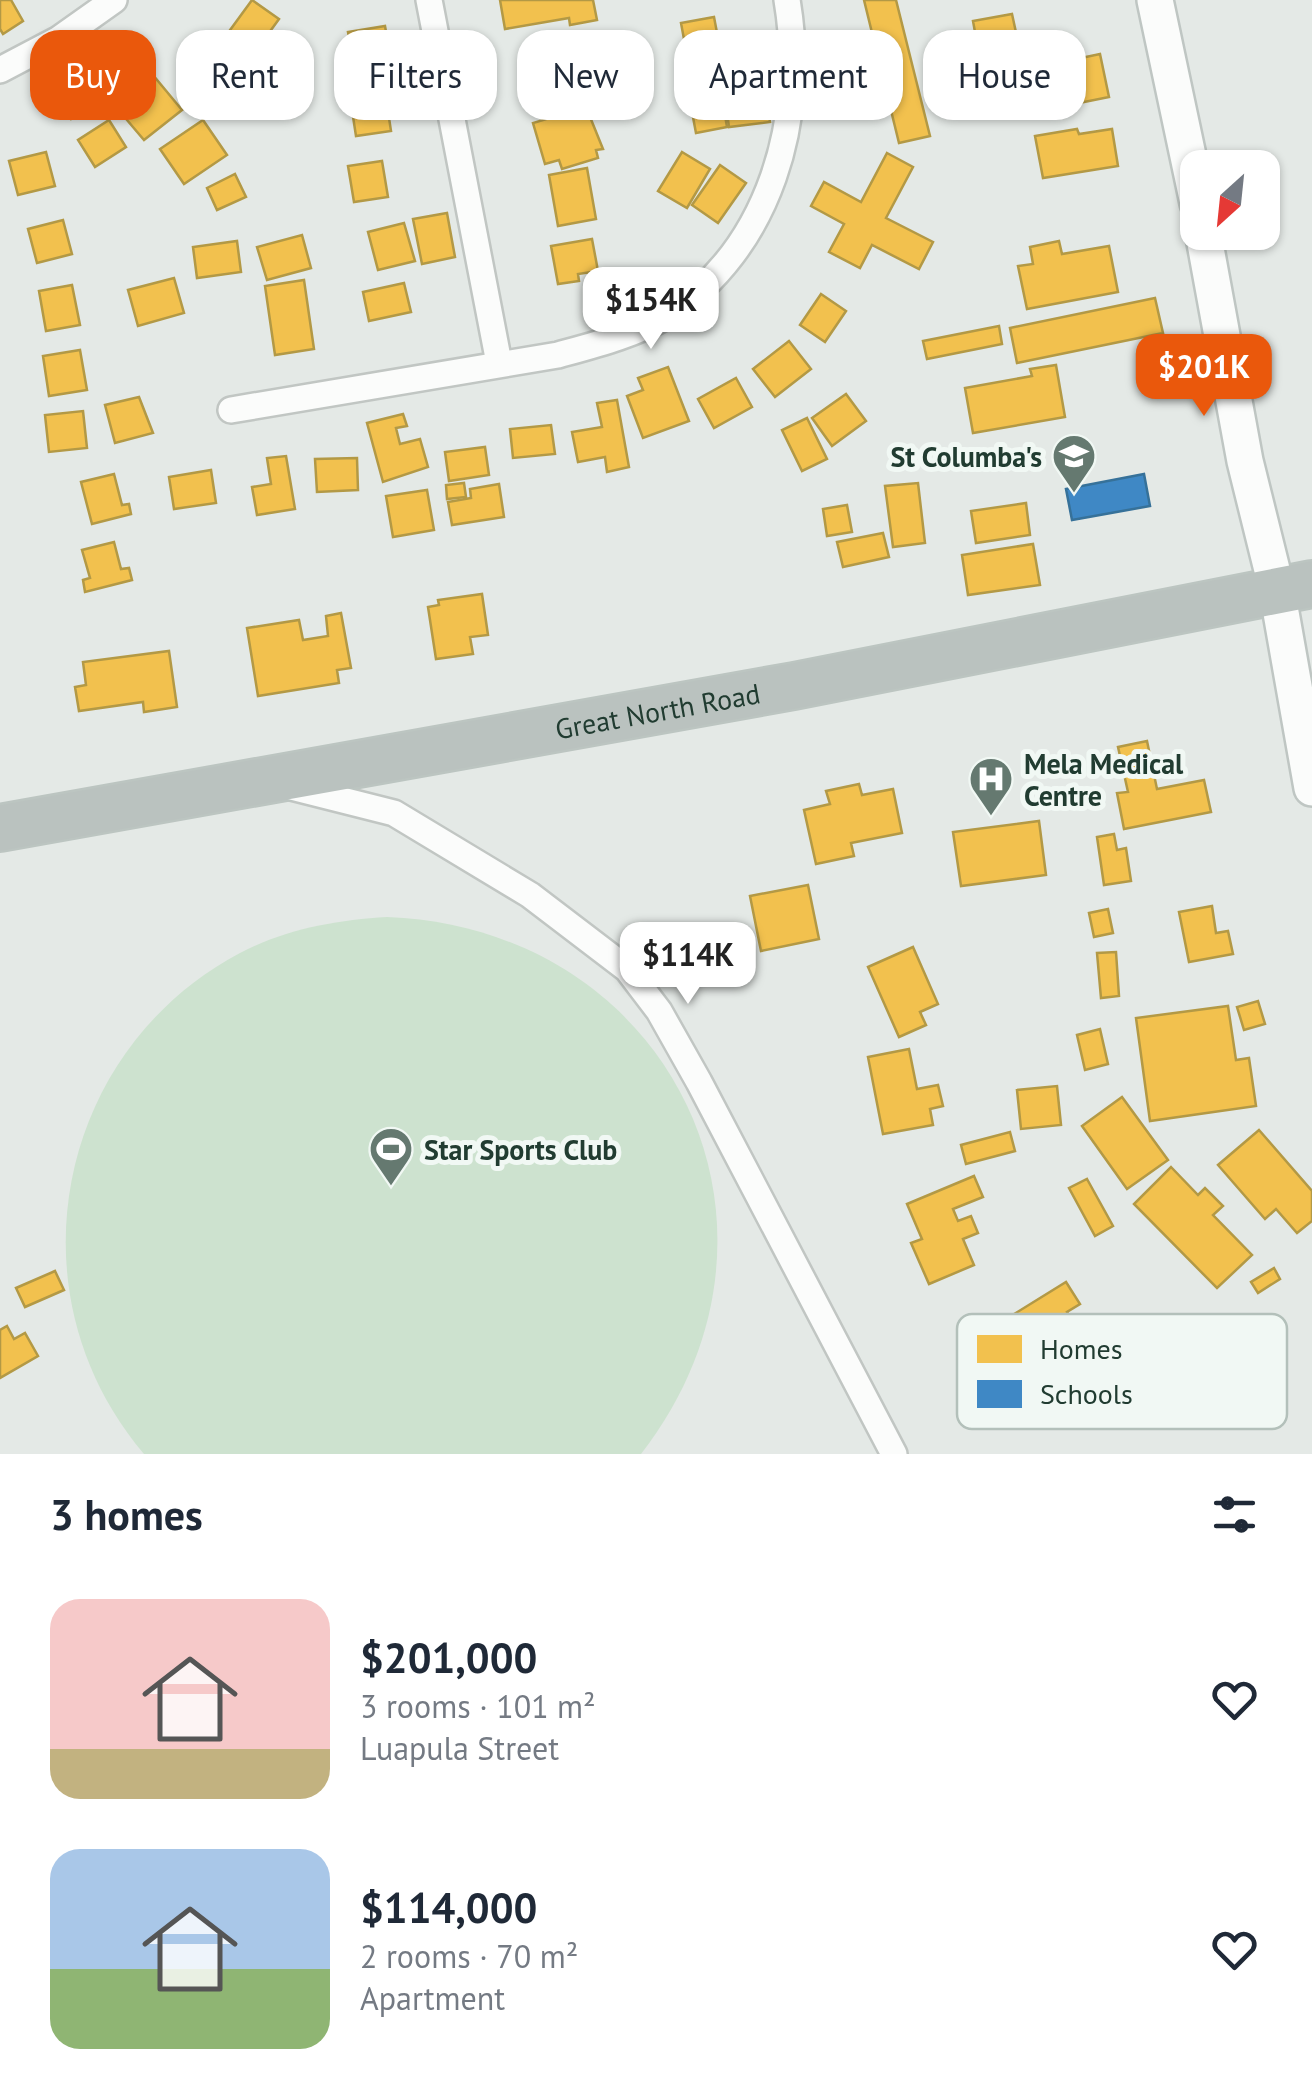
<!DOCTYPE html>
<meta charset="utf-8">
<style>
body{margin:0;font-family:"PT Sans",sans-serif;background:#f2f2f3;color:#1f2937;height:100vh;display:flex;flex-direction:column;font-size:38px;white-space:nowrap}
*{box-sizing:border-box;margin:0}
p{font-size:32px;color:#747a83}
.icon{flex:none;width:55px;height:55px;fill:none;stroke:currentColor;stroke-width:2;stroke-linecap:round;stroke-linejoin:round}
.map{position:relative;height:1454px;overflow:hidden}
.drawer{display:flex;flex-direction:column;background:#fff;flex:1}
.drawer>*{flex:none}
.top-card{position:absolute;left:30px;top:30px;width:1252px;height:90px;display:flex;gap:20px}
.needle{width:65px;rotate:207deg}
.fabs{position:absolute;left:1180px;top:150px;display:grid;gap:20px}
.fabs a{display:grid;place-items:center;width:100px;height:100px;border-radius:20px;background:#fff;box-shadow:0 2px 8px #0004;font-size:50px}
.price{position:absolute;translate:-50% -85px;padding:0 22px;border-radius:20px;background:#fff;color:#222;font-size:32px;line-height:65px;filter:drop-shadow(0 2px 5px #0008)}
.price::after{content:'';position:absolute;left:50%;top:60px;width:30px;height:22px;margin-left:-15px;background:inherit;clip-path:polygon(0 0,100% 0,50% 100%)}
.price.active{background:#ea580c;color:#fff}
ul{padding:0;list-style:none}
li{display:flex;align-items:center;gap:30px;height:250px;padding:0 50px}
li span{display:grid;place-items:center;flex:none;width:280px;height:200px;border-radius:30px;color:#555}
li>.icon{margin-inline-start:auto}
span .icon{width:120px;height:120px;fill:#fffc;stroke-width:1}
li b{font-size:42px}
h2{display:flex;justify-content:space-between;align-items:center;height:120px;padding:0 50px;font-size:42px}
.chip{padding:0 35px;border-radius:30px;background:#fff;box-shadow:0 2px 8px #0004;font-size:35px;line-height:90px}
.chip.active{background:#ea580c;color:#fff}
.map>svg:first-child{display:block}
</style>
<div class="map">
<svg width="1312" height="1454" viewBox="0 0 1312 1454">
<rect width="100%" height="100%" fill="#e4e9e6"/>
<path fill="#cde2cf" d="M387,917C671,928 817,1227 641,1454H144C8,1294 55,1051 240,953C286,929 336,920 387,917Z"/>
<g fill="#f2c14e" stroke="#b39945" stroke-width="2.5">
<path d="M0,0H11L23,21L3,34L0,29Z"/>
<path d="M252,0L279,19L252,56L225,37Z"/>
<path d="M500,0H593L597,20L570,25L569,18L505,29Z"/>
<path d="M864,0H896L930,136L899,143Z"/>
<path d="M1012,14L1017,37L1010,39L1014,60L981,65L973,21Z"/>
<path d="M714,17L722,59L689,66L681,23Z"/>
<path d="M385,26L392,66L355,72L348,32Z"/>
<path d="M212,47L232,72L200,98L179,72Z"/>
<path d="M572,47L578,85L543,90L537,52Z"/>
<path d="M1100,54L1109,97L1005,118L996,76Z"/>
<path d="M81,63L105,94L71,119L47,88Z"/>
<path d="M148,69L182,110L144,140L110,100Z"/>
<path d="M763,73L770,122L729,127L722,78Z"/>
<path d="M718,74L727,127L696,133L686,80Z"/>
<path d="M385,92L391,131L356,136L350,97Z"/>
<path d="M586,107L603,149L596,150L598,158L562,169L559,160L545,164L533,123Z"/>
<path d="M109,120L126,147L95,167L78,140Z"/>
<path d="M203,120L227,155L184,184L160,149Z"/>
<path d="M1077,129L1079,134L1112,129L1118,166L1043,178L1035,136Z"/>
<path d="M46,152L55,186L18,195L9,161Z"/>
<path d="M682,152L710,169L687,208L658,191Z"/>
<path d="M887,153L913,167L886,218L933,242L919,269L872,245L860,268L829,252L844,224L811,206L824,182L861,202Z"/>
<path d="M382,161L388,197L354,202L348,166Z"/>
<path d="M720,165L746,183L718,223L692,205Z"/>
<path d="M587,168L596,219L558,226L549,175Z"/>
<path d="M235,174L246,197L217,210L207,188Z"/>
<path d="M447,213L455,257L422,264L413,219Z"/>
<path d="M63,220L72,254L37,263L28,229Z"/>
<path d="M404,223L415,261L378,270L368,232Z"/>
<path d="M302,235L311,268L267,280L257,247Z"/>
<path d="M592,239L598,271L578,274L579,281L558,284L551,246Z"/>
<path d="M237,241L241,272L197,278L193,247Z"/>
<path d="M1059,241L1062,254L1109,246L1118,292L1027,309L1018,266L1033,264L1030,247Z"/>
<path d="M174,278L184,313L138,326L128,290Z"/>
<path d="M304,280L314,349L275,355L265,286Z"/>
<path d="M404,283L411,312L369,321L363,292Z"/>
<path d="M72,285L80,325L46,331L39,291Z"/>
<path d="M821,294L846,311L825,342L800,325Z"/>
<path d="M1155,298L1163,333L1017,363L1010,328Z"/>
<path d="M999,326L1002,344L927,359L923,341Z"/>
<path d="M789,341L811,369L775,397L753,369Z"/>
<path d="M80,350L87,390L49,396L43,356Z"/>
<path d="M1056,365L1065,417L973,433L965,388L1032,376L1030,369Z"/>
<path d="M668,367L689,421L643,438L627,396L643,390L638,378Z"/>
<path d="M736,378L752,407L714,428L698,399Z"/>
<path d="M846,394L866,421L832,446L812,418Z"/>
<path d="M139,397L153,433L115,443L105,405Z"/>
<path d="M617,400L629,467L607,472L605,457L578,462L572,432L602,427L597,403Z"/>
<path d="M83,411L87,448L49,452L45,415Z"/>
<path d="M403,414L407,426L396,428L400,444L420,439L428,467L383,482L367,423Z"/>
<path d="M807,418L827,459L802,471L782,430Z"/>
<path d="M551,425L555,454L513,458L510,429Z"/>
<path d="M485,447L489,475L449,481L445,452Z"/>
<path d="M286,456L295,509L257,515L252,487L271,484L267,458Z"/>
<path d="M357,458L358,490L317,492L315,459Z"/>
<path d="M211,470L216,503L174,509L169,477Z"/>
<path d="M114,474L122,505L129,504L131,514L92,524L81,482Z"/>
<path d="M464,483L466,497L447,499L446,485Z"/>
<path d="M918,483L925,543L893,547L885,486Z"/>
<path d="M499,484L504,517L452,525L448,502L471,498L470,489Z"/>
<path d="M427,490L434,530L393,537L386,496Z"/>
<path d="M1026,503L1030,535L976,543L971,511Z"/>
<path d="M847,505L852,532L827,536L823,509Z"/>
<path d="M883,533L889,557L843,567L837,542Z"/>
<path d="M114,542L121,569L129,568L132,580L85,592L83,580L90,578L82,550Z"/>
<path d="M1033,544L1040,585L968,595L962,555Z"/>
<path d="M482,594L488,635L470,637L473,654L436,659L428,607L439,605L438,600Z"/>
<path d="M341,613L351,668L337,670L339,683L258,696L247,628L299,620L303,640L328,636L326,616Z"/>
<path d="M169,651L177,707L144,712L143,702L79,711L75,687L86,685L83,662Z"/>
<path d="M1147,741L1157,789L1204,780L1211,812L1124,829L1117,793L1128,792L1118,747Z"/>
<path d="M859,784L862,795L893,789L902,833L851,843L854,856L816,864L804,810L830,804L826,791Z"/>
<path d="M1039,821L1046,875L961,886L953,832Z"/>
<path d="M1114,834L1117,850L1126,848L1131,881L1104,885L1097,837Z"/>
<path d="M808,885L819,939L761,951L750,896Z"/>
<path d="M1212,906L1216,933L1228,931L1233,954L1189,962L1179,912Z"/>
<path d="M1108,909L1113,933L1094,937L1089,913Z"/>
<path d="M913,947L938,1004L920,1012L926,1025L899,1037L868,967Z"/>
<path d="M1116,952L1119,996L1101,998L1097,953Z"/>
<path d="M1258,1001L1265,1024L1244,1030L1237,1007Z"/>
<path d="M1228,1006L1236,1060L1249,1058L1256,1106L1150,1121L1136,1018Z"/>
<path d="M1100,1029L1108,1064L1085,1070L1077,1035Z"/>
<path d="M909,1049L917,1089L938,1085L943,1106L930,1109L933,1125L883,1134L868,1057Z"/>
<path d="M1057,1086L1061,1125L1021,1129L1017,1090Z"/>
<path d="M1122,1097L1168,1160L1127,1189L1082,1126Z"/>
<path d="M1259,1130L1312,1191V1221L1297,1233L1276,1209L1265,1219L1218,1165Z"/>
<path d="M1010,1132L1015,1151L966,1164L961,1145Z"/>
<path d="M1171,1167L1198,1195L1205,1188L1223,1206L1213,1215L1252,1255L1217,1288L1134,1204Z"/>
<path d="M974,1176L983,1197L953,1209L958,1221L971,1216L978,1233L963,1239L974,1265L929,1284L911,1243L922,1239L907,1204Z"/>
<path d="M1087,1179L1113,1226L1095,1236L1069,1188Z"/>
<path d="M1274,1268L1280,1279L1258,1293L1251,1282Z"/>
<path d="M55,1271L64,1290L25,1307L16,1288Z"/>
<path d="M1066,1282L1080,1304L1067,1312L1090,1350L1057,1370L1033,1332L1011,1345L998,1324Z"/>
<path d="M7,1326L14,1339L25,1333L38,1356L0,1378V1330Z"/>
</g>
<path fill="#3f88c5" stroke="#367199" stroke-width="2.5" d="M1144,474L1150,506L1072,520L1066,489Z"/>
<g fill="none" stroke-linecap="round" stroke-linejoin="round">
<defs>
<g id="street">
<path d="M429,0L499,363"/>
<path d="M0,70L59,39L114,0"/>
<path d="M231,410L558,355C594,345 634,335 666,316C771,249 807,118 787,0"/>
<path d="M283,785L394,813L530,895L627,969L659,1011L699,1082L894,1454"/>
</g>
<g id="secondary">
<path d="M1155,0L1198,203"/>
<path d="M1203,232L1245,461L1277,590L1312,788"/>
</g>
<g id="highway">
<path id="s1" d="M0,828L794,686L1312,584"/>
</g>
</defs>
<use href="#street" stroke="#c1c6c3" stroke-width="30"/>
<use href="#secondary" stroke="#bfc6c3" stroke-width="40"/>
<use href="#highway" stroke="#bcc5c1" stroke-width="50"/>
<use href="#street" stroke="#fbfcfb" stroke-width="25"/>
<use href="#secondary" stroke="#fbfcfb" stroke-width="35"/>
<use href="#highway" stroke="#bac2bf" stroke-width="45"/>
</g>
<defs>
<symbol id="school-pin" viewBox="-11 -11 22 30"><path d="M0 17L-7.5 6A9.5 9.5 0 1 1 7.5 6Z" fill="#657970" stroke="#f1f8f4"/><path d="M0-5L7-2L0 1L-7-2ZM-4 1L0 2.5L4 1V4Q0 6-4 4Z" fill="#fff"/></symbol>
<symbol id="hospital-pin" viewBox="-11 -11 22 30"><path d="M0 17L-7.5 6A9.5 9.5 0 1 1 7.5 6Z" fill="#657970" stroke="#f1f8f4"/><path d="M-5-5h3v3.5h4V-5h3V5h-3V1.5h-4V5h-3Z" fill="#fff"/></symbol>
<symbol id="stadium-pin" viewBox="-11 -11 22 30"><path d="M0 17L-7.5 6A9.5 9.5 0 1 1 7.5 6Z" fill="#657970" stroke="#f1f8f4"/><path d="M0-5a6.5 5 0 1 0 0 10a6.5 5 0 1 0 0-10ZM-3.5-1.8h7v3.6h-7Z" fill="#fff"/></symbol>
</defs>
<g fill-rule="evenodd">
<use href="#school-pin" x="1049" y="431" width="50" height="68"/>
<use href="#hospital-pin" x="966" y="754" width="50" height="68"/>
<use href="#stadium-pin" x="366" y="1124" width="50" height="68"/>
</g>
<g text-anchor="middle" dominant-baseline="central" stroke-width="10" stroke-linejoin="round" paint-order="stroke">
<g font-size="28" font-weight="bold" fill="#213c31" stroke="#f1f8f4" text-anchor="start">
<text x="1042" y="456" text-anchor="end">St Columba's</text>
<text x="1024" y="763">Mela Medical<tspan x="1024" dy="32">Centre</tspan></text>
<text x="424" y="1149">Star Sports Club</text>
</g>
<g font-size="28" fill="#213c31" stroke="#f1f8f4">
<text stroke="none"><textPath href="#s1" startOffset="668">Great North Road</textPath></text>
</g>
</g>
<rect x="957" y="1314" width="330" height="115" rx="15" fill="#f1f8f4" stroke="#b3c0ba" stroke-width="2.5"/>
<rect x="977" y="1335" width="45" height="28" fill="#f2c14e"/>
<rect x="977" y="1380" width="45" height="28" fill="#3f88c5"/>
<g font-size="28" fill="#213c31">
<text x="1040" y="1359">Homes</text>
<text x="1040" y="1404">Schools</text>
</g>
</svg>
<div class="fabs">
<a><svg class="needle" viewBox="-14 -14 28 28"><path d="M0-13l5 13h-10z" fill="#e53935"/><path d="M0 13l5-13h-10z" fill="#747a83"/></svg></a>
</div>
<b class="price" style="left:651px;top:352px">$154K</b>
<b class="price active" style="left:1204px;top:419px">$201K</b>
<b class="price" style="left:688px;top:1007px">$114K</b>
<div class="top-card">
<a class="chip active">Buy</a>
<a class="chip">Rent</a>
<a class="chip">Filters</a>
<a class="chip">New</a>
<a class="chip">Apartment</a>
<a class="chip">House</a>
</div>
</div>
<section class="drawer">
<h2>3 homes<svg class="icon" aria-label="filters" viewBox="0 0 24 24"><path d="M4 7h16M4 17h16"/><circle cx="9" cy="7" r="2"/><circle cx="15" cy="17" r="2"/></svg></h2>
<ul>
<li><span style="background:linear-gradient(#f6c9c9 75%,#c2b280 0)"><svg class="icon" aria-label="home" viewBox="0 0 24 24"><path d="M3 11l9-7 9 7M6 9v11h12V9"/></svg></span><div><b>$201,000</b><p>3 rooms · 101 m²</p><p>Luapula Street</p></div><svg class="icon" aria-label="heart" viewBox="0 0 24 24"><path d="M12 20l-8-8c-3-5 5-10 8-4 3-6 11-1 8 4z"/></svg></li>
<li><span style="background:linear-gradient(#a9c7e8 60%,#8fb573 0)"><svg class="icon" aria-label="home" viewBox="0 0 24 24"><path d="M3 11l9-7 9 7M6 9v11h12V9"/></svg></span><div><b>$114,000</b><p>2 rooms · 70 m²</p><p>Apartment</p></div><svg class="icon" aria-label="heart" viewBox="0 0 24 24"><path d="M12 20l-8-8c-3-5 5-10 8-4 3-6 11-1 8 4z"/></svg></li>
</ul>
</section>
